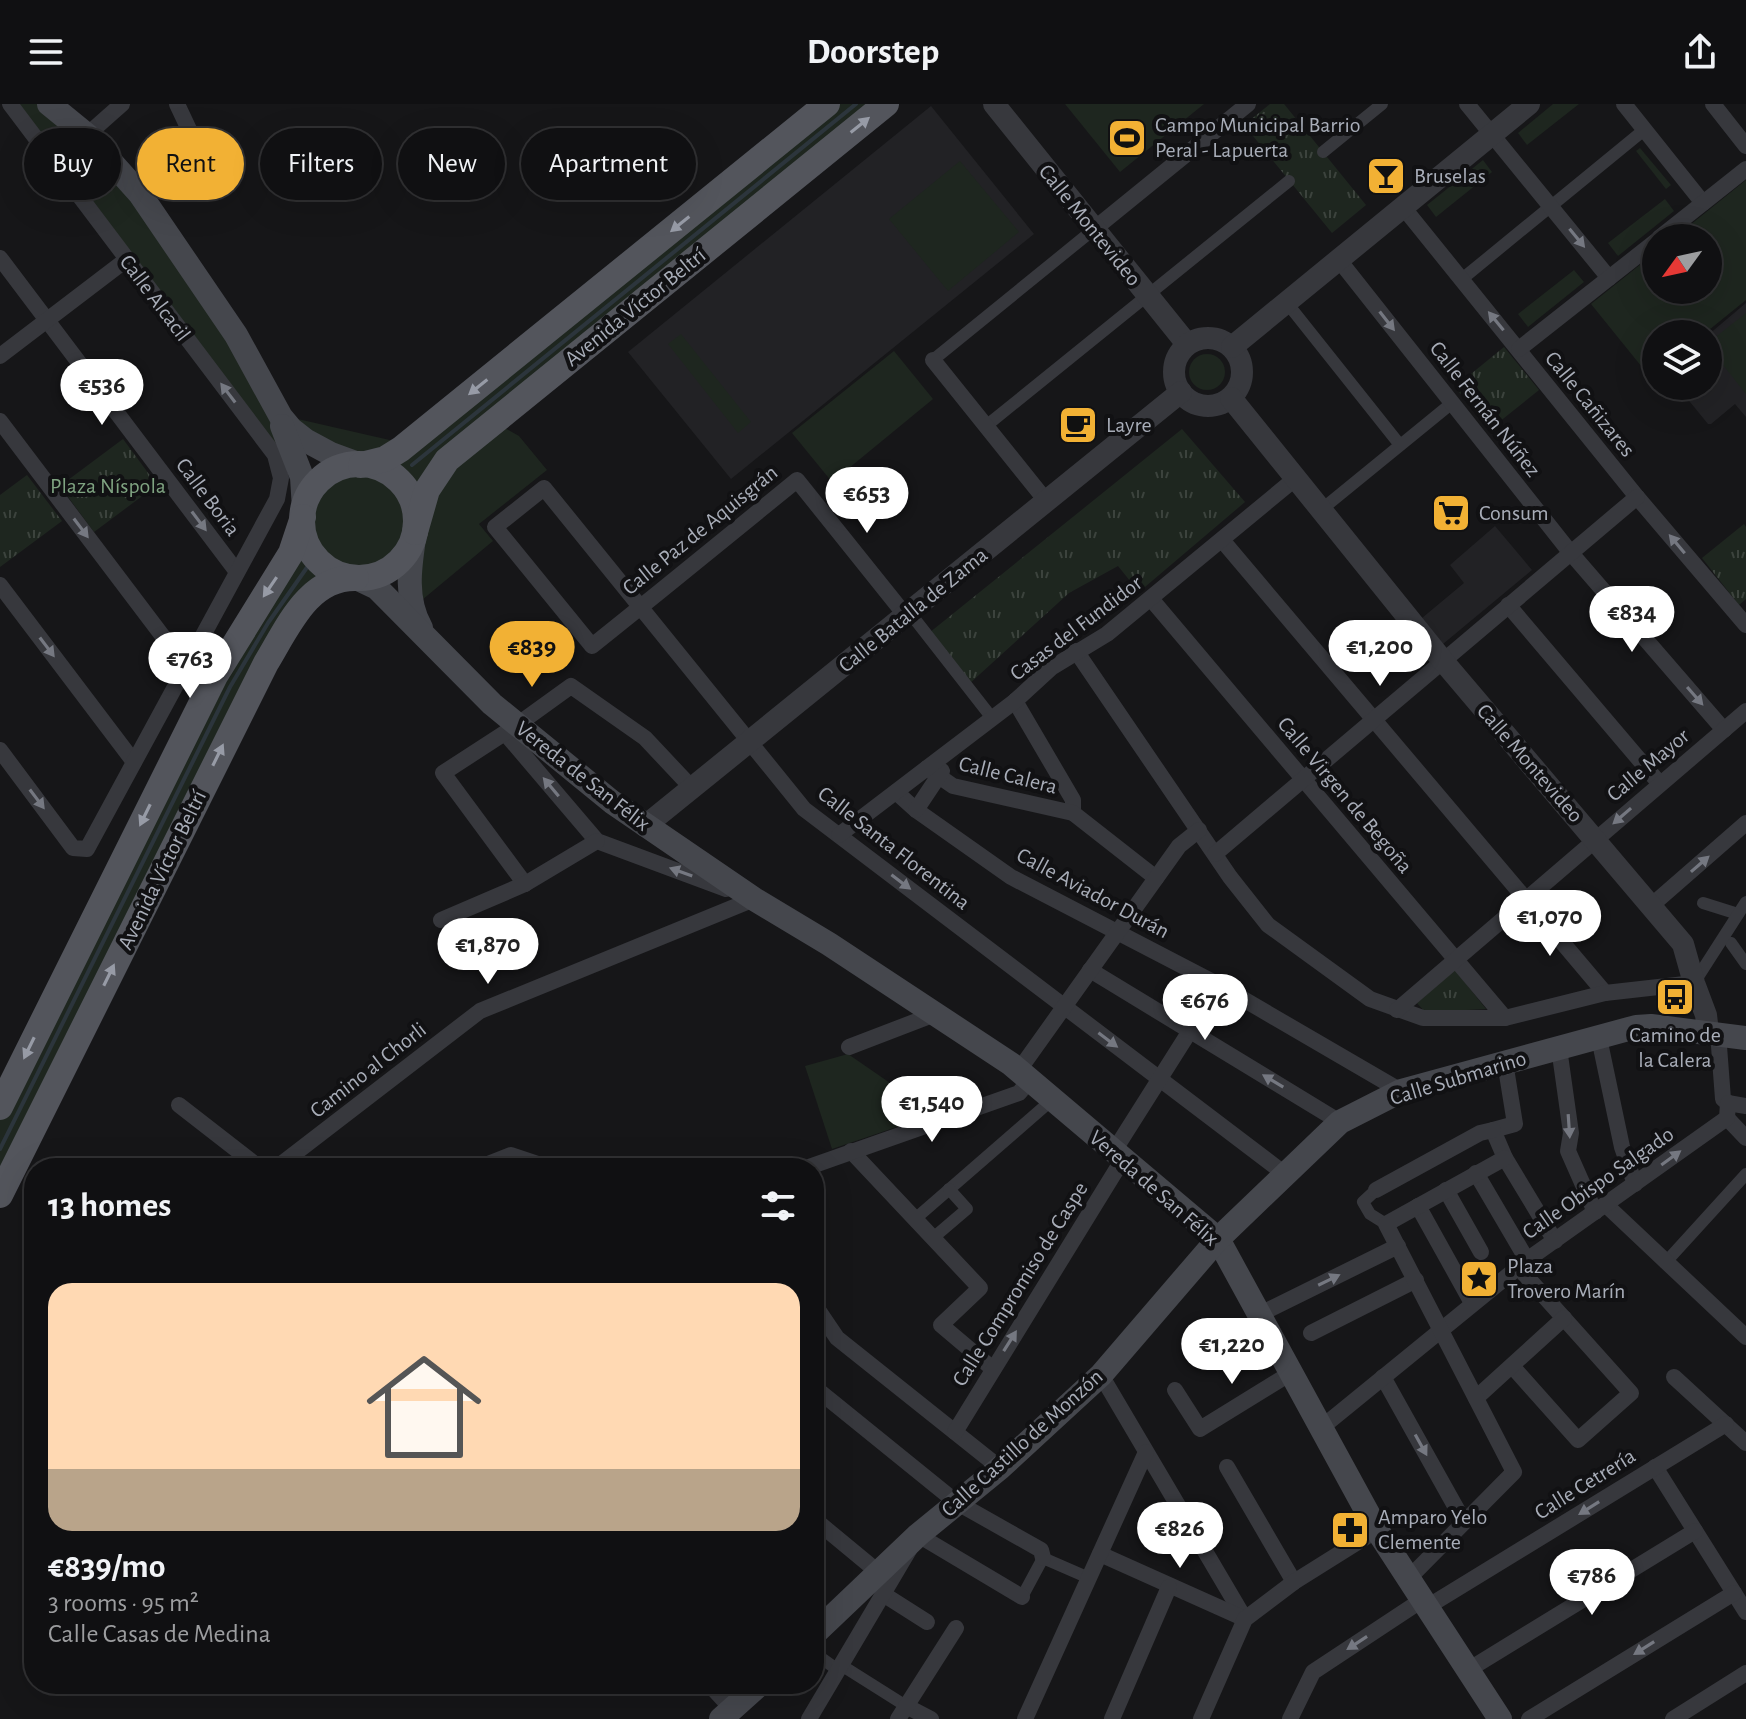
<!DOCTYPE html>
<meta charset="utf-8">
<style>
body{margin:0;font-family:"Alegreya Sans",sans-serif;background:#1e1e20;color:#f1f3f6;height:100vh;display:flex;flex-direction:column;font-size:30px;white-space:nowrap}
*{box-sizing:border-box;margin:0}
p{font-size:26px;color:#9c9d9f}
.icon{flex:none;width:44px;height:44px;fill:none;stroke:currentColor;stroke-width:2;stroke-linecap:round;stroke-linejoin:round}
.map{position:relative;flex:1;overflow:hidden}
.details{position:absolute;left:24px;top:1054px;width:800px;height:536px;display:flex;flex-direction:column;background:#101012;border-radius:32px;box-shadow:0 8px 32px #0002,0 0 0 2px #303032}
.details>*{flex:none}
.top-card{position:absolute;left:24px;top:24px;width:800px;height:72px;display:flex;gap:16px}
.needle{width:52px;rotate:237deg}
.controls{position:absolute;left:1642px;top:120px;display:grid;gap:16px}
.controls a{display:grid;place-items:center;width:80px;height:80px;border-radius:50%;background:#101012;box-shadow:0 8px 32px #0002,0 0 0 2px #303032;font-size:40px}
.price{position:absolute;translate:-50% -68px;padding:0 18px;border-radius:28px;background:#fff;color:#222;font-size:26px;line-height:52px;filter:drop-shadow(0 2px 4px #0008)}
.price::after{content:'';position:absolute;left:50%;top:48px;width:24px;height:18px;margin-left:-12px;background:inherit;clip-path:polygon(0 0,100% 0,50% 100%)}
.price.on{background:#f2b134;color:#111}
ul{padding:0;list-style:none}
li{display:grid;align-content:center;gap:16px;height:424px;padding:0 24px}
li span{display:grid;place-items:center;height:248px;border-radius:24px;color:#555}
li>.icon{margin-inline-start:auto}
span .icon{width:144px;height:144px;fill:#fffc;stroke-width:1}
li b{font-size:34px}
h2{display:flex;justify-content:space-between;align-items:center;height:96px;padding:0 24px;font-size:34px}
.pill{padding:0 28px;border-radius:36px;background:#101012;box-shadow:0 8px 32px #0002,0 0 0 2px #303032;font-size:28px;line-height:72px}
.pill.on{background:#f2b134;color:#111}
header{display:flex;justify-content:space-between;align-items:center;height:104px;padding:0 24px;background:#101012;font-size:36px;font-weight:600}
.map>svg:first-child{display:block}
</style>
<header><svg class="icon" aria-label="menu" viewBox="0 0 24 24"><path d="M4 6h16M4 12h16M4 18h16"/></svg>Doorstep<svg class="icon" aria-label="share" viewBox="0 0 24 24"><path d="M12 15V3M7 8l5-5 5 5M5 13v7h14v-7"/></svg></header>
<div class="map">
<svg width="1746" height="1615" viewBox="0 0 1746 1615">
<defs>
<pattern id="park-tufts" width="24" height="20" patternUnits="userSpaceOnUse" patternTransform="scale(2)"><rect width="24" height="20" fill="#1e261f"/><path d="M3 7l-1-3M5 7V3M7 7l1-3M15 17l-1-3M17 17v-4M19 17l1-3" fill="none" stroke="#3c433d"/></pattern>
</defs>
<rect width="100%" height="100%" fill="#161618"/>
<g fill="#222225">
<path d="M931,2L1034,130L731,375L628,248Z"/>
<path d="M1746,199V313L1735,300L1711,320H1708L1677,282H1708V231Z"/>
<path d="M1495,422L1532,466L1443,540L1422,514L1464,479L1450,461Z"/>
</g>
<g fill="#1e261f">
<path d="M10,0H49L140,90L291,341L275,351Z"/>
<path d="M827,0H886L494,318L519,332L547,366L479,420L493,437L422,496L404,453L383,470L315,487L0,1091V1003L311,388L323,374L338,364L289,313L394,337Z"/>
<path d="M1065,0H1204L1120,68Z"/>
<path d="M1553,0H1579L1527,41L1518,29Z"/>
<path d="M1640,44L1671,81L1666,85L1636,47Z"/>
<path d="M1483,56L1492,68L1436,113L1427,101Z"/>
<path d="M960,57L1019,128L948,187L889,115Z"/>
<path d="M1746,76V196L1704,230H1656V268L1650,273L1591,200L1656,148V186H1708V134H1674Z"/>
<path d="M1665,95L1674,107L1618,152L1608,139Z"/>
<path d="M1574,166L1584,178L1528,223L1518,210Z"/>
<path d="M1746,209V290L1708,242V239Z"/>
<path d="M681,230L751,318L738,329L668,240Z"/>
<path d="M894,247L933,295L832,378L792,329Z"/>
<circle cx="1207" cy="268" r="18"/>
<path d="M848,950L935,1010L832,1045L805,962Z"/>
</g>
<g fill="url(#park-tufts)">
<path d="M1270,0H1284L1366,101L1332,129L1244,21Z"/>
<path d="M1504,243L1539,286L1489,326L1455,283Z"/>
<path d="M1182,325L1245,398L1139,488L1118,462L1069,489L969,580L929,529Z"/>
<path d="M123,335L157,381L94,428L60,382Z"/>
<path d="M27,371L62,417L0,463V391Z"/>
<path d="M1744,420L1746,423V495L1739,501L1702,454Z"/>
<path d="M1455,866L1486,905L1425,908L1417,899Z"/>
</g>
<g fill="none" stroke-linecap="round" stroke-linejoin="round">
<g stroke="#2c353c" stroke-width="4">
<path d="M412,361L856,0"/>
<path d="M0,1045L230,583L268,519L308,462"/>
</g>
<g stroke="#37383d" stroke-width="12">
<path d="M1323,48L1382,0"/>
<path d="M1462,175L1644,26"/>
<path d="M1287,199L1400,341"/>
<path d="M933,256L1093,126"/>
<path d="M986,322L1289,77"/>
<path d="M1321,406L1452,299"/>
<path d="M910,509L992,614"/>
<path d="M1703,799L1738,810"/>
<path d="M1731,839L1746,860"/>
<path d="M1694,879L1746,798"/>
<path d="M1376,1086L1363,1098L1370,1110L1386,1120"/>
<path d="M915,1115L1053,995"/>
<path d="M933,1134L967,1105L949,1085"/>
<path d="M1665,1159L1746,1070"/>
<path d="M1022,1493L1043,1454L1089,1474"/>
<path d="M814,1549L838,1566"/>
<path d="M841,1561L906,1602"/>
</g>
<g stroke="#37383d" stroke-width="16">
<path d="M177,0L193,34"/>
<path d="M1467,0L1609,174"/>
<path d="M1624,0L1703,99"/>
<path d="M1713,0L1746,42"/>
<path d="M87,31L122,0"/>
<path d="M1403,103L1637,393L1746,521"/>
<path d="M1093,126L1248,0"/>
<path d="M1659,134L1746,65"/>
<path d="M0,154L237,468"/>
<path d="M1339,156L1570,448L1724,626"/>
<path d="M1519,245L1656,137"/>
<path d="M0,252L126,156"/>
<path d="M933,256L1047,398"/>
<path d="M0,317L186,563"/>
<path d="M1222,436L1605,889"/>
<path d="M0,481L134,658"/>
<path d="M1152,496L1505,914"/>
<path d="M1508,501L1660,680"/>
<path d="M906,512L797,376L658,489L592,542L495,423L544,384L804,705L1285,1070"/>
<path d="M1076,547L1230,773L1268,821L1370,895L1423,914H1505L1605,889L1694,879"/>
<path d="M1015,597L1073,696V709"/>
<path d="M505,629L597,737L726,785"/>
<path d="M0,646L73,744L87,745L277,395L281,374L275,351L10,0"/>
<path d="M927,664L953,682L1073,709L1156,774"/>
<path d="M896,688L916,706L1011,773L1219,881L1401,987"/>
<path d="M916,706L942,667"/>
<path d="M839,731L1015,597L1051,564L1107,530L1296,374"/>
<path d="M1215,750L1637,393"/>
<path d="M525,780L443,669L517,621L571,582L645,634L692,684"/>
<path d="M1652,801L1746,719"/>
<path d="M441,816L525,780L597,737"/>
<path d="M1090,866L1340,1018"/>
<path d="M1397,906L1746,607"/>
<path d="M1718,929L1723,995L1728,999"/>
<path d="M1599,934L1622,1043L1635,1080"/>
<path d="M849,943L935,910"/>
<path d="M1559,944L1571,1029L1568,1047L1595,1108"/>
<path d="M1505,958L1515,1020L1493,1026L1505,1054L1555,1137"/>
<path d="M1019,966L1179,742L1199,726"/>
<path d="M179,1001L260,1064"/>
<path d="M1727,1014L1746,1034"/>
<path d="M851,1047L980,1184L941,1221L993,1265"/>
<path d="M1114,1047L1219,881"/>
<path d="M276,1064L480,907L754,795"/>
<path d="M478,1064L511,1051L550,1064"/>
<path d="M806,1064L1019,989L1030,976"/>
<path d="M1476,1069L1527,1156"/>
<path d="M1376,1086L1480,1029L1493,1026"/>
<path d="M1446,1086L1481,1148"/>
<path d="M1606,1101L1746,1233"/>
<path d="M1418,1102L1472,1199"/>
<path d="M814,1200L837,1234L1000,1364"/>
<path d="M1260,1210L1398,1142"/>
<path d="M1311,1229L1416,1176"/>
<path d="M1512,1262L1578,1336L1631,1289L1518,1163"/>
<path d="M1101,1271L1245,1515"/>
<path d="M1383,1273L1464,1418"/>
<path d="M1674,1273L1746,1339"/>
<path d="M814,1283L956,1398L1041,1446L1043,1454"/>
<path d="M1175,1286L1200,1325L1291,1269"/>
<path d="M1476,1294L1564,1214"/>
<path d="M1321,1324L1527,1156L1727,1014L1728,999L1746,1002"/>
<path d="M955,1328L1123,1055"/>
<path d="M1227,1363L1294,1478"/>
<path d="M1655,1363L1746,1508"/>
<path d="M814,1415L878,1468"/>
<path d="M1100,1450L1245,1515"/>
<path d="M1408,1475L1514,1368L1386,1120L1505,1054"/>
<path d="M883,1490L927,1518"/>
<path d="M1427,1503L1726,1320"/>
<path d="M1468,1566L1695,1427"/>
<path d="M709,1580L732,1605"/>
<path d="M906,1602L931,1615"/>
<path d="M809,1615L918,1431L1022,1493"/>
<path d="M898,1615L956,1524"/>
<path d="M1025,1615L1146,1348"/>
<path d="M1112,1615L1169,1483"/>
<path d="M1201,1615L1245,1515L1294,1478L1377,1426"/>
<path d="M1290,1615L1313,1568L1422,1496"/>
<path d="M1529,1615L1734,1489"/>
<path d="M1673,1615L1746,1569"/>
</g>
<g stroke="#37383d" stroke-width="22">
<path d="M994,0L1187,240"/>
<circle cx="1208" cy="268" r="34"/>
<path d="M1232,243L1529,0"/>
<path d="M1231,294L1443,557L1683,840L1694,879L1706,911L1708,928"/>
<path d="M645,722L1181,288"/>
</g>
<g stroke="#45474d" stroke-width="24">
<path d="M49,0L87,31L140,90L236,231L281,313L291,325L305,336L331,350L361,361"/>
<path d="M282,322L302,373L304,405"/>
<path d="M415,428C410,461 404,494 421,524"/>
<path d="M356,474L377,484L492,600L612,698L754,795L829,840L1011,960L1218,1135L1377,1426L1500,1615"/>
<path d="M814,1530L918,1431L1000,1364L1101,1271L1218,1135L1340,1018L1401,987L1636,923L1651,922L1746,934"/>
<path d="M721,1615L760,1580"/>
</g>
<g stroke="#53555c" stroke-width="26">
<circle cx="359" cy="417" r="57"/>
<path d="M361,361L385,355L401,345L827,0"/>
<path d="M415,428L427,386L447,356L886,0"/>
<path d="M0,1003L215,572L291,449L303,413"/>
<path d="M0,1091L266,559C288,523 308,473 356,474"/>
</g>
</g>
<defs><path id="oneway-solid" d="M-6-.8H1V-3.2L6.5 0L1 3.2V.8H-6Z" transform="scale(2)"/></defs>
<g fill="#979ba6">
<use href="#oneway-solid" transform="translate(860 21) rotate(-39)"/>
<use href="#oneway-solid" transform="translate(680 120) rotate(141)"/>
<use href="#oneway-solid" transform="translate(478 283) rotate(141)"/>
<use href="#oneway-solid" transform="translate(270 483) rotate(124)"/>
<use href="#oneway-solid" transform="translate(218 651) rotate(-64)"/>
<use href="#oneway-solid" transform="translate(145 711) rotate(116)"/>
<use href="#oneway-solid" transform="translate(109 871) rotate(-64)"/>
<use href="#oneway-solid" transform="translate(29 944) rotate(116)"/>
</g>
<g fill="#757881">
<use href="#oneway-solid" transform="translate(1577 134) rotate(51)"/>
<use href="#oneway-solid" transform="translate(1387 217) rotate(52)"/>
<use href="#oneway-solid" transform="translate(1496 217) rotate(-129)"/>
<use href="#oneway-solid" transform="translate(228 289) rotate(-127)"/>
<use href="#oneway-solid" transform="translate(199 417) rotate(53)"/>
<use href="#oneway-solid" transform="translate(81 424) rotate(53)"/>
<use href="#oneway-solid" transform="translate(1677 440) rotate(-130)"/>
<use href="#oneway-solid" transform="translate(47 543) rotate(53)"/>
<use href="#oneway-solid" transform="translate(1695 592) rotate(49)"/>
<use href="#oneway-solid" transform="translate(551 683) rotate(-130)"/>
<use href="#oneway-solid" transform="translate(37 695) rotate(53)"/>
<use href="#oneway-solid" transform="translate(1622 712) rotate(139)"/>
<use href="#oneway-solid" transform="translate(1700 760) rotate(-41)"/>
<use href="#oneway-solid" transform="translate(681 768) rotate(-160)"/>
<use href="#oneway-solid" transform="translate(901 778) rotate(37)"/>
<use href="#oneway-solid" transform="translate(1108 936) rotate(37)"/>
<use href="#oneway-solid" transform="translate(1273 977) rotate(-149)"/>
<use href="#oneway-solid" transform="translate(1569 1022) rotate(86)"/>
<use href="#oneway-solid" transform="translate(1671 1054) rotate(-36)"/>
<use href="#oneway-solid" transform="translate(1329 1176) rotate(-26)"/>
<use href="#oneway-solid" transform="translate(1010 1237) rotate(-58)"/>
<use href="#oneway-solid" transform="translate(1421 1341) rotate(61)"/>
<use href="#oneway-solid" transform="translate(1589 1404) rotate(148)"/>
<use href="#oneway-solid" transform="translate(1357 1539) rotate(147)"/>
<use href="#oneway-solid" transform="translate(1644 1544) rotate(148)"/>
</g>
<defs>
<symbol id="stadium-square" viewBox="-11 -11 22 22"><rect x="-9" y="-9" width="18" height="18" rx="4" fill="#f2b134" stroke="#111113"/><path d="M0-5a6.5 5 0 1 0 0 10a6.5 5 0 1 0 0-10ZM-3.5-1.8h7v3.6h-7Z" fill="#111"/></symbol>
<symbol id="bar-square" viewBox="-11 -11 22 22"><rect x="-9" y="-9" width="18" height="18" rx="4" fill="#f2b134" stroke="#111113"/><path d="M-6-5H6L.8 .8V4.5H3.5V6h-7V4.5H-.8V.8Z" fill="#111"/></symbol>
<symbol id="cafe-square" viewBox="-11 -11 22 22"><rect x="-9" y="-9" width="18" height="18" rx="4" fill="#f2b134" stroke="#111113"/><path d="M-5.5-4.5H6V0H3Q3 3.5 0 3.5H-2.5Q-5.5 3.5-5.5 0ZM3-3.2v2h1.7v-2ZM-6 4.5H4V6H-6Z" fill="#111"/></symbol>
<symbol id="supermarket-square" viewBox="-11 -11 22 22"><rect x="-9" y="-9" width="18" height="18" rx="4" fill="#f2b134" stroke="#111113"/><path d="M-6-5.5h2.5l.6 2H6L4.5 2H-2.5L-4.4-4H-6ZM-1.5 3.2a1.3 1.3 0 1 0 .1 0ZM3 3.2a1.3 1.3 0 1 0 .1 0Z" fill="#111"/></symbol>
<symbol id="bus-square" viewBox="-11 -11 22 22"><rect x="-9" y="-9" width="18" height="18" rx="4" fill="#f2b134" stroke="#111113"/><path d="M-5-6H5V4H4V6H2V4H-2V6H-4V4H-5ZM-3.5-4V0h7V-4ZM-3.5 1.2v1.5H-2V1.2ZM2 1.2v1.5H3.5V1.2Z" fill="#111"/></symbol>
<symbol id="sight-square" viewBox="-11 -11 22 22"><rect x="-9" y="-9" width="18" height="18" rx="4" fill="#f2b134" stroke="#111113"/><path d="M0-6L1.8-2.2L6-1.7L2.9 1.2L3.7 5.4L0 3.3L-3.7 5.4L-2.9 1.2L-6-1.7L-1.8-2.2Z" fill="#111"/></symbol>
<symbol id="pharmacy-square" viewBox="-11 -11 22 22"><rect x="-9" y="-9" width="18" height="18" rx="4" fill="#f2b134" stroke="#111113"/><path d="M-2-6h4v4h4v4h-4v4h-4v-4h-4v-4h4Z" fill="#111"/></symbol>
</defs>
<g fill-rule="evenodd">
<use href="#stadium-square" x="1105" y="12" width="44" height="44"/>
<use href="#bar-square" x="1364" y="50" width="44" height="44"/>
<use href="#cafe-square" x="1056" y="299" width="44" height="44"/>
<use href="#supermarket-square" x="1429" y="387" width="44" height="44"/>
<use href="#bus-square" x="1653" y="871" width="44" height="44"/>
<use href="#sight-square" x="1457" y="1153" width="44" height="44"/>
<use href="#pharmacy-square" x="1328" y="1404" width="44" height="44"/>
</g>
<g text-anchor="middle" dominant-baseline="central" stroke-width="8" stroke-linejoin="round" paint-order="stroke">
<g font-size="22" fill="#a8adb8" stroke="#111113" text-anchor="start">
<text x="1155" y="21">Campo Municipal Barrio<tspan x="1155" dy="25">Peral - Lapuerta</tspan></text>
<text x="1414" y="72">Bruselas</text>
<text x="1106" y="321">Layre</text>
<text x="1479" y="409">Consum</text>
<text x="1675" y="931" text-anchor="middle">Camino de<tspan x="1675" dy="25">la Calera</tspan></text>
<text x="1507" y="1162">Plaza<tspan x="1507" dy="25">Trovero Marín</tspan></text>
<text x="1378" y="1413">Amparo Yelo<tspan x="1378" dy="25">Clemente</tspan></text>
</g>
<g font-size="22" fill="#a8adb8" stroke="#111113">
<text transform="translate(1090 121) rotate(51)">Calle Montevideo</text>
<text transform="translate(155 194) rotate(53)">Calle Alcacil</text>
<text transform="translate(635 203) rotate(-39)">Avenida Víctor Beltrí</text>
<text transform="translate(1590 300) rotate(51)">Calle Cañizares</text>
<text transform="translate(1485 305) rotate(52)">Calle Fernán Núñez</text>
<text transform="translate(208 393) rotate(53)">Calle Boria</text>
<text transform="translate(700 426) rotate(-39)">Calle Paz de Aquisgrán</text>
<text transform="translate(913 506) rotate(-39)">Calle Batalla de Zama</text>
<text transform="translate(1076 524) rotate(-37)">Casas del Fundidor</text>
<text transform="translate(1530 659) rotate(49)">Calle Montevideo</text>
<text transform="translate(1648 661) rotate(-40)">Calle Mayor</text>
<text transform="translate(1008 671) rotate(14)">Calle Calera</text>
<text transform="translate(583 672) rotate(38)">Vereda de San Félix</text>
<text transform="translate(1345 691) rotate(50)">Calle Virgen de Begoña</text>
<text transform="translate(894 744) rotate(38)">Calle Santa Florentina</text>
<text transform="translate(162 766) rotate(-64)">Avenida Víctor Beltrí</text>
<text transform="translate(1093 789) rotate(28)">Calle Aviador Durán</text>
<text transform="translate(368 966) rotate(-38)">Camino al Chorli</text>
<text transform="translate(1458 974) rotate(-17)">Calle Submarino</text>
<text transform="translate(1598 1079) rotate(-35)">Calle Obispo Salgado</text>
<text transform="translate(1154 1084) rotate(41)">Vereda de San Félix</text>
<text transform="translate(1020 1180) rotate(-58)">Calle Compromiso de Caspe</text>
<text transform="translate(1022 1339) rotate(-42)">Calle Castillo de Monzón</text>
<text transform="translate(1585 1380) rotate(-32)">Calle Cetrería</text>
</g>
<g font-size="22" fill="#7fa381" stroke="#111113">
<text x="108" y="382">Plaza Níspola</text>
</g>
</g>
</svg>
<div class="controls">
<a><svg class="needle" viewBox="-14 -14 28 28"><path d="M0-13l5 13h-10z" fill="#e53935"/><path d="M0 13l5-13h-10z" fill="#9c9d9f"/></svg></a>
<a><svg class="icon" aria-label="layers" viewBox="0 0 24 24"><path d="M12 4l9 5-9 5-9-5zM3 14l9 5 9-5"/></svg></a>
</div>
<b class="price" style="left:102px;top:323px">€536</b>
<b class="price" style="left:867px;top:431px">€653</b>
<b class="price" style="left:1632px;top:550px">€834</b>
<b class="price" style="left:1380px;top:584px">€1,200</b>
<b class="price on" style="left:532px;top:585px">€839</b>
<b class="price" style="left:190px;top:596px">€763</b>
<b class="price" style="left:1550px;top:854px">€1,070</b>
<b class="price" style="left:488px;top:882px">€1,870</b>
<b class="price" style="left:1205px;top:938px">€676</b>
<b class="price" style="left:932px;top:1040px">€1,540</b>
<b class="price" style="left:1232px;top:1282px">€1,220</b>
<b class="price" style="left:1180px;top:1466px">€826</b>
<b class="price" style="left:1592px;top:1513px">€786</b>
<div class="top-card">
<a class="pill">Buy</a>
<a class="pill on">Rent</a>
<a class="pill">Filters</a>
<a class="pill">New</a>
<a class="pill">Apartment</a>
</div>
<section class="details">
<h2>13 homes<svg class="icon" aria-label="filters" viewBox="0 0 24 24"><path d="M4 7h16M4 17h16"/><circle cx="9" cy="7" r="2"/><circle cx="15" cy="17" r="2"/></svg></h2>
<ul>
<li><span style="background:linear-gradient(#ffd9b3 75%,#b9a48a 0)"><svg class="icon" aria-label="home" viewBox="0 0 24 24"><path d="M3 11l9-7 9 7M6 9v11h12V9"/></svg></span><div><b>€839/mo</b><p>3 rooms · 95 m²</p><p>Calle Casas de Medina</p></div></li>
</ul>
</section>
</div>
